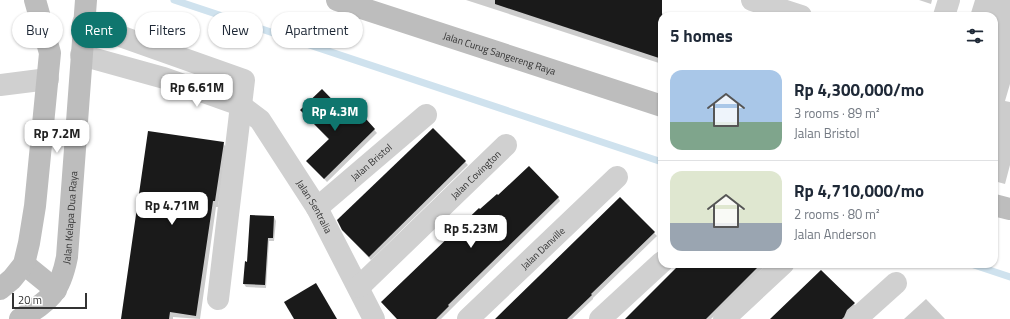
<!DOCTYPE html>
<meta charset="utf-8">
<style>
body{margin:0;font-family:"Titillium Web",sans-serif;background:#f2f2f3;color:#1f2937;height:100vh;display:flex;flex-direction:column;font-size:15px;white-space:nowrap}
*{box-sizing:border-box;margin:0}
p{font-size:13px;color:#747a83}
.icon{flex:none;width:22px;height:22px;fill:none;stroke:currentColor;stroke-width:2;stroke-linecap:round;stroke-linejoin:round}
.map{position:relative;flex:1;overflow:hidden}
.details{position:absolute;left:658px;top:12px;width:340px;height:256px;display:flex;flex-direction:column;background:#fff;border-radius:12px;box-shadow:0 1px 3px #0004}
.details>*{flex:none}
.hud{position:absolute;left:12px;top:12px;width:380px;height:36px;display:flex;gap:8px}
.scale{position:absolute;left:12px;bottom:10px;width:75px;box-sizing:border-box;padding-left:4px;border:2px solid #333;border-top:0;font-size:11px;line-height:14px;white-space:nowrap;color:#333;-webkit-text-stroke:3px #fff;paint-order:stroke}
.price{position:absolute;translate:-50% -34px;padding:0 9px;border-radius:8px;background:#fff;color:#222;font-size:13px;line-height:26px;filter:drop-shadow(0 1px 2px #0008)}
.price::after{content:'';position:absolute;left:50%;top:24px;width:12px;height:9px;margin-left:-6px;background:inherit;clip-path:polygon(0 0,100% 0,50% 100%)}
.price.current{background:#0f766e;color:#fff}
ul{padding:0;list-style:none}
li{display:flex;align-items:center;gap:12px;height:100px;padding:0 12px}
li+li{border-top:1px solid #e0e1e3}
li span{display:grid;place-items:center;flex:none;width:112px;height:80px;border-radius:12px;color:#555}
li>.icon{margin-inline-start:auto}
span .icon{width:48px;height:48px;fill:#fffc;stroke-width:1}
li b{font-size:17px}
h2{display:flex;justify-content:space-between;align-items:center;height:48px;padding:0 12px;font-size:17px}
.chip{padding:0 14px;border-radius:18px;background:#fff;box-shadow:0 1px 3px #0004;font-size:14px;line-height:36px}
.chip.current{background:#0f766e;color:#fff}
.map>svg:first-child{display:block}
</style>
<div class="map">
<svg width="1010" height="319" viewBox="0 0 1010 319">
<rect width="100%" height="100%" fill="#fff"/>
<g fill="#0003">
<path d="M466,0H626L669,16H662V64Z"/>
<path d="M919,0H932L931,4Z"/>
<path d="M975,0H1010V84L1005,101L1010,102V165L1005,184L994,181V16H970Z"/>
<path d="M358,112L377,133L327,182L310,164L329,140L304,113L350,120Z"/>
<path d="M433,129L468,165L371,260L346,234L339,220Z"/>
<path d="M223,143L227,149L218,207H216L200,319L173,317V319H123Z"/>
<path d="M498,197H558L560,201L441,319H397L382,302L480,210Z"/>
<path d="M620,198L657,236L593,298V299L572,319H496Z"/>
<path d="M274,217L276,221L274,241H269L266,288L246,287L244,284L248,263Z"/>
<path d="M689,264H767L711,319H626Z"/>
<path d="M926,299L945,319H904Z"/>
<path d="M854,304L856,307L846,319H771Z"/>
</g>
<g fill="none" stroke-linecap="round" stroke-linejoin="round">
<g stroke="#cfe2ee" stroke-width="7">
<path d="M174,0L662,162"/>
<path d="M971,264L1010,277"/>
</g>
</g>
<g fill="#1a1a1a">
<path d="M495,0H662V59L495,4Z"/>
<path d="M322,89L350,118L358,110L375,129L324,179L306,161L329,139L300,110Z"/>
<path d="M433,128L466,161L369,257L342,230L337,220Z"/>
<path d="M148,131L224,142L215,201H213L196,316L170,312L169,319H121Z"/>
<path d="M529,166L559,197L448,305L449,306L436,319H397L381,302L479,208L480,209L497,194L498,195Z"/>
<path d="M620,197L655,232L591,294L592,295L567,319H495Z"/>
<path d="M250,215L274,216L273,238H268L265,285L243,284L245,261L247,262Z"/>
<path d="M680,264H761L706,319H625Z"/>
<path d="M821,270L855,303L847,310L844,317L842,319H770Z"/>
<path d="M316,283L337,319H294L284,302Z"/>
</g>
<g fill="none" stroke-linecap="round" stroke-linejoin="round">
<g stroke="#d0d0d0" stroke-width="22">
<path d="M752,0L801,16"/>
<path d="M944,16L949,0"/>
<path d="M83,23L244,80L218,299"/>
<path id="s1" d="M81,55L164,78L240,105L260,120L317,208L374,319"/>
<path d="M0,85L48,79"/>
<path id="s2" d="M317,208L426,115"/>
<path id="s3" d="M359,287L506,145"/>
<path id="s4" d="M468,319L617,177"/>
<path d="M600,319L662,262"/>
<path d="M724,319L783,264"/>
<path d="M856,319L896,283"/>
</g>
<g stroke="#bdbdbd" stroke-width="22">
<path id="s5" d="M337,0L662,106"/>
<path d="M994,205L1010,209"/>
<path d="M24,264L56,290"/>
<path d="M0,289L12,279L24,264L29,243L35,206L50,53L35,0"/>
<path id="s6" d="M20,319C50,300 60,293 67,257L86,0"/>
</g>
</g>
<g text-anchor="middle" dominant-baseline="central" stroke-width="4" stroke-linejoin="round" paint-order="stroke">
<g font-size="10" fill="#333" stroke="#fff">
<text stroke="none"><textPath href="#s5" startOffset="171">Jalan Curug Sangereng Raya</textPath></text>
<text stroke="none"><textPath href="#s2" startOffset="71">Jalan Bristol</textPath></text>
<text stroke="none"><textPath href="#s3" startOffset="162">Jalan Covington</textPath></text>
<text stroke="none"><textPath href="#s1" startOffset="294">Jalan Sentralia</textPath></text>
<text stroke="none"><textPath href="#s6" startOffset="121">Jalan Kelapa Dua Raya</textPath></text>
<text stroke="none"><textPath href="#s4" startOffset="103">Jalan Danville</textPath></text>
</g>
</g>
</svg>
<div class="scale">20 m</div>
<b class="price" style="left:197px;top:108px">Rp 6.61M</b>
<b class="price current" style="left:335px;top:132px">Rp 4.3M</b>
<b class="price" style="left:57px;top:154px">Rp 7.2M</b>
<b class="price" style="left:172px;top:226px">Rp 4.71M</b>
<b class="price" style="left:471px;top:249px">Rp 5.23M</b>
<div class="hud">
<a class="chip">Buy</a>
<a class="chip current">Rent</a>
<a class="chip">Filters</a>
<a class="chip">New</a>
<a class="chip">Apartment</a>
</div>
<section class="details">
<h2>5 homes<svg class="icon" aria-label="filters" viewBox="0 0 24 24"><path d="M4 7h16M4 17h16"/><circle cx="9" cy="7" r="2"/><circle cx="15" cy="17" r="2"/></svg></h2>
<ul>
<li><span style="background:linear-gradient(#a9c7e8 65%,#7fa58c 0)"><svg class="icon" aria-label="home" viewBox="0 0 24 24"><path d="M3 11l9-7 9 7M6 9v11h12V9"/></svg></span><div><b>Rp 4,300,000/mo</b><p>3 rooms · 89 m²</p><p>Jalan Bristol</p></div></li>
<li><span style="background:linear-gradient(#dfe7d0 65%,#9aa5b1 0)"><svg class="icon" aria-label="home" viewBox="0 0 24 24"><path d="M3 11l9-7 9 7M6 9v11h12V9"/></svg></span><div><b>Rp 4,710,000/mo</b><p>2 rooms · 80 m²</p><p>Jalan Anderson</p></div></li>
</ul>
</section>
</div>
